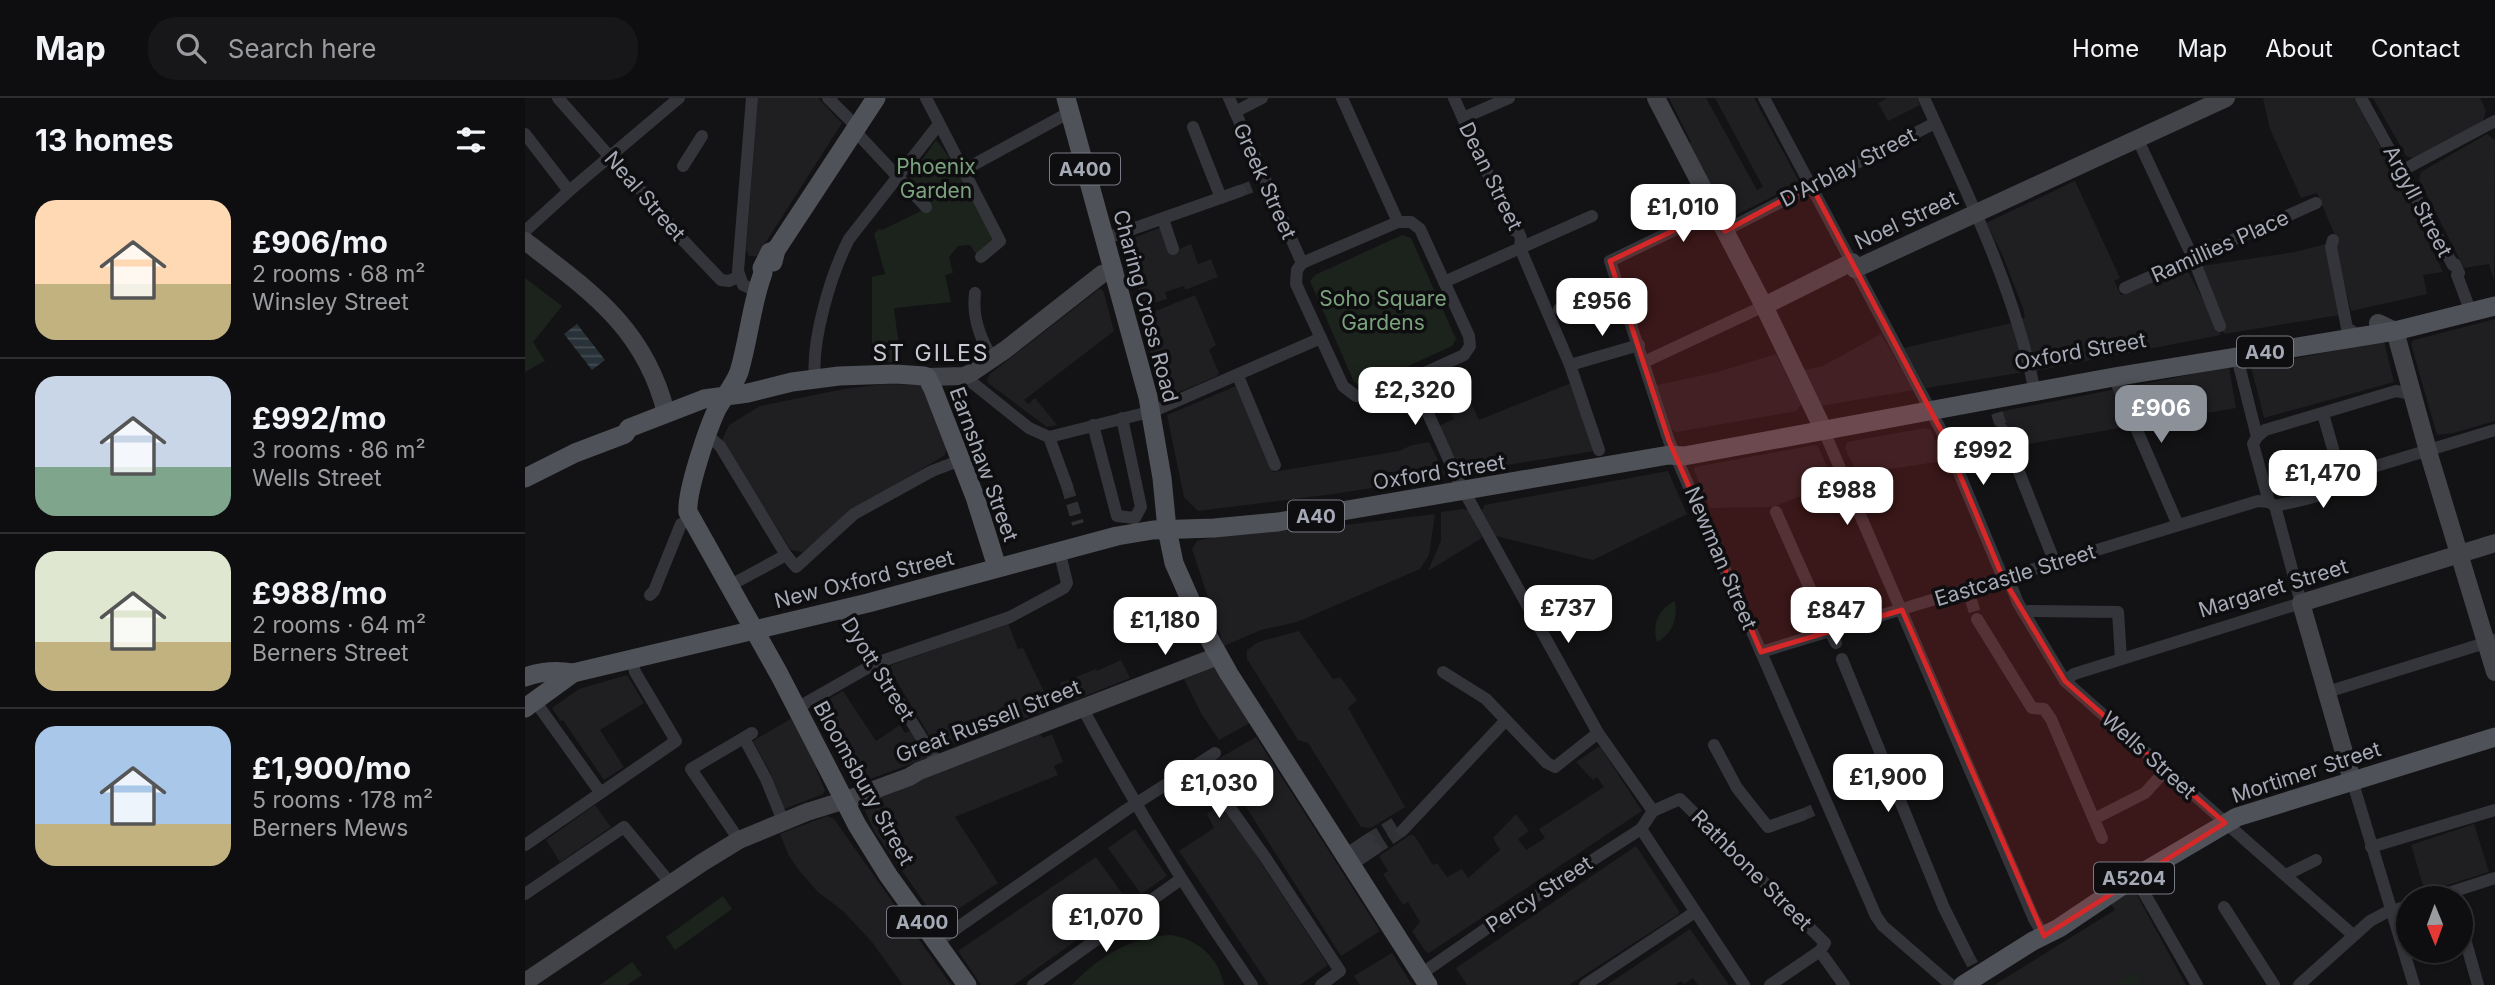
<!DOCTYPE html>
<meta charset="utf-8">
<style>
body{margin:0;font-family:Inter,sans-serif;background:#171719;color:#f1f3f6;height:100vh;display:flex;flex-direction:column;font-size:26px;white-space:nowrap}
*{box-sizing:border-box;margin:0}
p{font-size:23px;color:#9b9c9f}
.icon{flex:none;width:38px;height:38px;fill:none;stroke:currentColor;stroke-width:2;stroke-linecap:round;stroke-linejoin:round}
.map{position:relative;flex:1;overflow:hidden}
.drawer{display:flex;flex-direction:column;background:#0e0e10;width:525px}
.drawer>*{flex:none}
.needle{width:46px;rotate:179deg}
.buttons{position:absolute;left:1871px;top:788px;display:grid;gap:14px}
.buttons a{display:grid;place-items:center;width:77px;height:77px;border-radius:50%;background:#0e0e10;box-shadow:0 2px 5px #0004,0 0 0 2px #2e2e30;font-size:35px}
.price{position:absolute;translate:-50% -60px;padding:0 16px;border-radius:14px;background:#fff;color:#222;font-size:23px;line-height:46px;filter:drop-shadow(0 2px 4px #0008)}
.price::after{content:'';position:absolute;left:50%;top:42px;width:21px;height:16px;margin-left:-10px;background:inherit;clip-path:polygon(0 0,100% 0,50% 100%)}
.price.active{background:#8c9099;color:#fff}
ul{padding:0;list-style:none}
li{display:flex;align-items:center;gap:21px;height:175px;padding:0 35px}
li+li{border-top:2px solid #2e2e30}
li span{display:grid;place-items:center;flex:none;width:196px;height:140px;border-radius:21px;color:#555}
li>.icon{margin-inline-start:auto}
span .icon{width:84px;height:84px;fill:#fffc;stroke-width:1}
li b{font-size:30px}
h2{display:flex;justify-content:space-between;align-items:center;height:84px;padding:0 35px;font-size:30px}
header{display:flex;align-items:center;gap:42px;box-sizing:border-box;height:98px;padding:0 35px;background:#0e0e10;border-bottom:2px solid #2e2e30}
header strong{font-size:33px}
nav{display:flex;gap:38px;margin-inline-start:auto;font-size:24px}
.search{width:490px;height:63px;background:#171719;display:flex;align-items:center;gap:18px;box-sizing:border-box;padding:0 24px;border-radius:28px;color:#9b9c9f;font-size:26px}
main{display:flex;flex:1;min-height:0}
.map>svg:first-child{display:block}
</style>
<header>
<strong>Map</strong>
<div class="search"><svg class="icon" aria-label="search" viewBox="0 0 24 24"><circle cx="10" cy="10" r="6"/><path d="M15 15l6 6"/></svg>Search here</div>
<nav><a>Home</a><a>Map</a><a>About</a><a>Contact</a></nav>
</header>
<main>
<section class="drawer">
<h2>13 homes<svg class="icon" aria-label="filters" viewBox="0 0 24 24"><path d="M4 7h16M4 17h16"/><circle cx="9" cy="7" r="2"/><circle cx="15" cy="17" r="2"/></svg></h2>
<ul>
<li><span style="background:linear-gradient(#ffd9b3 60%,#c2b280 0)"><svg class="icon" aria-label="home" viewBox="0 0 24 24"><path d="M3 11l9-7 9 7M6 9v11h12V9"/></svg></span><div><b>£906/mo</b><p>2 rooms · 68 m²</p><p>Winsley Street</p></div></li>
<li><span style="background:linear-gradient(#c9d6e8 65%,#7fa58c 0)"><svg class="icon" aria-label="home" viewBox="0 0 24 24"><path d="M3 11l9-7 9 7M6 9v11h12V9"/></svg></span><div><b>£992/mo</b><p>3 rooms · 86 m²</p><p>Wells Street</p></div></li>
<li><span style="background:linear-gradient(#dfe7d0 65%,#c2b280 0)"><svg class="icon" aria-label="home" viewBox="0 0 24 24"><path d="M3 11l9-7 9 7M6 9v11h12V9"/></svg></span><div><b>£988/mo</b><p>2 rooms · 64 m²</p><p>Berners Street</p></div></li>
<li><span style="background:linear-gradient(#a9c7e8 70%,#c2b280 0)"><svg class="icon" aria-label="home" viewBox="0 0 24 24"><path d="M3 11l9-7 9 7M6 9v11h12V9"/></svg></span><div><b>£1,900/mo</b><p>5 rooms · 178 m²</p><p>Berners Mews</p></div></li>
</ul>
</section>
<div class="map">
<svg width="1970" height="887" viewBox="0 0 1970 887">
<defs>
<pattern id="water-rules" width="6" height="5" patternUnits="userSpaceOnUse" patternTransform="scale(1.75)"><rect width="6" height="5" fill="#293239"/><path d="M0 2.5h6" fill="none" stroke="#454d53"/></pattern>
</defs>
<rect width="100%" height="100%" fill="#131315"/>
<g fill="#1f1f22">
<path d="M233,0H293L317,25L232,158H224L221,151Z"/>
<path d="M1144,0H1181L1232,92L1238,89L1190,0H1229L1275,85L1203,121L1164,46L1166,44Z"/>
<path d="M1362,0H1392L1395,7L1363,23L1353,5Z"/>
<path d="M1738,0H1829L1877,89L1918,174L1898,177L1902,196L1826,213L1810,145L1812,142L1792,95L1776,100L1745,31Z"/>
<path d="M1848,0H1955L1961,13L1958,23L1892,61L1881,58Z"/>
<path d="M1962,36L1970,42L1969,183L1964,166L1939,170L1894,82L1896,74Z"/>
<path d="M1550,83L1595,180L1589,183L1596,197L1661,170L1692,227L1696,237L1509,273L1497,221L1500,219L1498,210L1477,156L1461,125Z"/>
<path d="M637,129L652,152L666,146L673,166L686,161L693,179L660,192L659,188L640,194L642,201L618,208L601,146L603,142Z"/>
<path d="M1801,146L1815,217L1699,236L1696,227L1700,225L1677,168L1770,154Z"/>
<path d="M574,191L578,192L589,233L499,302L503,306L510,300L532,327L522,329L463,285L462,282L465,276Z"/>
<path d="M670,197L691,247L684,252L694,275L692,278L638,301L616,219Z"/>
<path d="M1970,221V323L1928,335L1912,337L1886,246L1889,242Z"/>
<path d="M1486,225L1500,274L1401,290L1379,250Z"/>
<path d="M1356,236L1388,292L1296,308L1278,272L1298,268Z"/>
<path d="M1859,243L1869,284L1739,320L1726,269Z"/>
<path d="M1251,256L1276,306L1272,313L1151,334L1147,332L1132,287L1189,275Z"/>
<path d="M1704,269L1711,310L1503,346L1487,353L1474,332L1468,315Z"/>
<path d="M1046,285L1070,353L937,374L914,328L929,321L923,307L943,298L954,322Z"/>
<path d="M360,286L398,287L422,350L420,357L321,417L278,454L266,452L197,342L204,327L235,308L319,291Z"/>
<path d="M711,288L748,374L874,353L887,347L904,344L920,376L918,379L808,396L673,413L659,399L642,317Z"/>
<path d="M1400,330L1406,332L1418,363L1332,376L1320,350L1322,344Z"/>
<path d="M1290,347L1293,348L1309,385L1248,409L1185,410L1169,372L1170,369Z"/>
<path d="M1143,373L1162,416L1068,462L971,438L957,413L959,407Z"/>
<path d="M938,411L944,412L957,440L903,473L916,443V414Z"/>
<path d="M910,416L904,457L895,471L772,524L736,532L699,548L667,451L672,443L697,437L787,431Z"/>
<path d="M483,525L493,551L498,550L527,610L413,652L366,574V567Z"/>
<path d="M774,533L808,581L815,579L832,602L823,610L880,709L846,730L836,729L783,645L773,642L722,561V552L733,544Z"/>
<path d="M596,562L605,580L543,605L535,585L571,571L572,573Z"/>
<path d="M695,567L725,625L694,642L676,615L659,581Z"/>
<path d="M102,577L119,605L75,632L99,669L79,682L38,622L36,623L27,610L54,591Z"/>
<path d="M318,593L351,643L375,627L380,635L387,632L402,660L332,686L328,685L288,609Z"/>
<path d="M267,620L293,670L291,671L300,692L298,696L259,711L245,674L228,643Z"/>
<path d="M515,636L518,640L527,636L538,664L529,668L533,677L430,719L473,785L413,824L349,733L338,708L339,704Z"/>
<path d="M731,639L855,833L816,858L691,662Z"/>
<path d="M1073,649L1076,650L1117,713L904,855L901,854L887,833L895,824L883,804L878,807L858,776L863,773L854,758L885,737H889L908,767L912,765L922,779L937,771L943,780L975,752L968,740L991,716L1004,733L993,741L1001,752L1020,740L1014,731L1079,689L1072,679L1068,682L1051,664Z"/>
<path d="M697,705L803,867L775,887H744L654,753L689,730L682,716Z"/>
<path d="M70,707L86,729L35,764L21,742Z"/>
<path d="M302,718L309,721L426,887H378L347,844L318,813L293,794L273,771L263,756L255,736Z"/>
<path d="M1949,726L1964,774L1900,794L1886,747Z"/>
<path d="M610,731L642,778L616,796L583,750Z"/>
<path d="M1111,748L1154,813V816L1044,887H942L931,870Z"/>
<path d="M571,759L604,805L489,887H456L433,853Z"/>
<path d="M1607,788L1661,887H1469L1590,812L1584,802Z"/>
<path d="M1165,831L1204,887H1173L1168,880L1159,886L1156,883L1150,887H1082Z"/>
<path d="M867,855L887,887H835L829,878Z"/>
</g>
<g fill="#1b231c">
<path d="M411,42L427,63L470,144L452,157L445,147L433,148L424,159L428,175L420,177L426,204L369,210L376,264H347V179L360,176L349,136L354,131L357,132L404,109L405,107L384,81Z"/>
<path d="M877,137L886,140L931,241L927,248L842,287L836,288L829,284L785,183L790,177Z"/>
<path d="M0,180L37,208L8,244L20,263L0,274Z"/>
<path d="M1150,503C1153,520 1148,535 1132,544C1127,526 1133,511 1150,503Z"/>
<path d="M198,798L207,811L150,852L141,839Z"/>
<path d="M646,837C674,842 693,859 699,887H547C573,859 607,838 646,837Z"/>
<path d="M107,864L117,877L102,887H75Z"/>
<path d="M1609,874L1618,887H1588L1591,885Z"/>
</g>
<path fill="url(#water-rules)" d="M52,226L80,262L67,272L39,236Z"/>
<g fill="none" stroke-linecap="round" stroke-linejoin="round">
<g stroke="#303135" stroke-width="12" stroke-dasharray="12 6" stroke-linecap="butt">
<path d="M715,93L731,87"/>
<path d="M1472,315L1477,331"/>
<path d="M542,388L553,426"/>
<path d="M1287,495L1299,521"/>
<path d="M1446,502L1452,521"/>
<path d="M1277,717L1293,710"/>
<path d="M844,741L872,724"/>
<path d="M850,751L877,733"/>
<path d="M1442,856L1448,867"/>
</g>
<g stroke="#34353a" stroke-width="12">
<path d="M33,0L107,84L125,101L154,138L196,182L204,183L213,179"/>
<path d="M227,0L213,173L218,187L232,193"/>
<path d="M303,0L331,28"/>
<path d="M401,0L475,143L456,159"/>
<path d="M704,0L777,165"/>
<path d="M817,0L873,124"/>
<path d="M929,0L988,132L993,133L996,140L995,150L1045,267L1074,352"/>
<path d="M1239,0L1417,334L1478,480"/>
<path d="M1399,0C1441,93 1487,185 1508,285"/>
<path d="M1836,0L1928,167L1930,166L1934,175L1932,177L1942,204"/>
<path d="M710,14L737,0"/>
<path d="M938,20L984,0"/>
<path d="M668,29L696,100"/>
<path d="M329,32L401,109"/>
<path d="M0,36L44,93"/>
<path d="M1613,42L1668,160L1695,228"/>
<path d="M158,68L177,38"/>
<path d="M439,72L545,14"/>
<path d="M1878,72L1970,23"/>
<path d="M1189,113L1085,163L1144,343L1351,818L1358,828L1426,887"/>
<path d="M638,121L648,151"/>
<path d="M873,124H886L895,131L944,238L945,248L939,257L847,299L831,298L818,288L771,186L772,172L777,165Z"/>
<path d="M0,133L44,93L154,0"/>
<path d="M1199,133L1410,25"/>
<path d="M579,141L715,93"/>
<path d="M1808,142L1806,149L1822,230L1835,238"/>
<path d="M919,184L1067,118"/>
<path d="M1600,190L1791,105"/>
<path d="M450,195C447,219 455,241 468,261"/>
<path d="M1034,211L1094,187"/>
<path d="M1119,264L1239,208"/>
<path d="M1045,267L1114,247"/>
<path d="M439,278L504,330L524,339L542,388"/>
<path d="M713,278L750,367"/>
<path d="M1589,279L1653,427"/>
<path d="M887,280L934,384L1073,635L1128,713"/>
<path d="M290,281C286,242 306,176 324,141L414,26"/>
<path d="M631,312L796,240"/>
<path d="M1798,316L1814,372L1818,378"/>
<path d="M568,327L592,418L610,420L616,409L597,320"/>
<path d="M1477,331L1530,465"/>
<path d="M1299,333L1509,821L1519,838"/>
<path d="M183,338L195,348L261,457L271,469L329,416L407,373L436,362"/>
<path d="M524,339L616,316"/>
<path d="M1732,339L1740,332L1871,293L1887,296"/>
<path d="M1818,378L1970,332"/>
<path d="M1750,408C1772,402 1807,400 1818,378"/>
<path d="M1251,414L1287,495"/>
<path d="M1483,480L1493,505L1540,583L1828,837"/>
<path d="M204,488L261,457"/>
<path d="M125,497L129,493L156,426"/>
<path d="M316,511L413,666"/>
<path d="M1499,515L1504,513L1593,514L1596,561"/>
<path d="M1299,521L1311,545"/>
<path d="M1452,521L1507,610L1519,611L1526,621L1577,740"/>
<path d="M1236,554L1733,403L1744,404"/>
<path d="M1317,561L1419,810L1442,856"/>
<path d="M918,574L961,601L1022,665L1030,669L1073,635"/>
<path d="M1540,583L1549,576L1776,505L1750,408L1744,404L1728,346L1732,339L1712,259"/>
<path d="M1802,594L1970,542"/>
<path d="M10,603L75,694"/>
<path d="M272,610L351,565L485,519L539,490L542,485L534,452"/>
<path d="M558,611C609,706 665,798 727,887"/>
<path d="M219,640L241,681L258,723"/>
<path d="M1189,647L1212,690L1243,729L1277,717"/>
<path d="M674,666L740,759L815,873L796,887"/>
<path d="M1827,682L1889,887"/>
<path d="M1569,721L1620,695L1640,673"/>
<path d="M1116,731L1219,887"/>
<path d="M877,733L981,622"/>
<path d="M214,742L166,671L227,635"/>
<path d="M0,747L151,643L110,574L107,561"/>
<path d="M1846,749L1970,712"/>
<path d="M820,757L844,741"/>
<path d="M826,767L850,751"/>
<path d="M1761,777L1791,762"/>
<path d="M1610,779L1672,887"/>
<path d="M0,796L99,729L146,786"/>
<path d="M1908,800L1970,780"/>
<path d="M1699,809L1749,887"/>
<path d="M1936,827L1953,887"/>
<path d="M412,844L601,712L690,655"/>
<path d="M1299,859L1319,887"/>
<path d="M896,876L968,826L1116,731L1128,713L1155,701L1300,845L1295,853L1245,887"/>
<path d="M508,887L656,781"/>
<path d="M1060,887L1170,814"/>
<path d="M1774,887L1845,823L1860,815L1883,808"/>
</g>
<g stroke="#42444a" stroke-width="18">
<path d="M1131,0L1239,208L1299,333"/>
<path d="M0,143C65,193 120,230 141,315"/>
<path d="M1330,171L1701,0"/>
<path d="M1239,208L1327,164"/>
<path d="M1853,225L1870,233L1905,360L1970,574"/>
<path d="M402,279L439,278L446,275L480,252L577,176L589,173"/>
<path d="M1827,682L1776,505L1970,445"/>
<path d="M0,884L178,764L214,742L282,714L327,700L384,679L394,673L693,558"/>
</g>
<g stroke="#505259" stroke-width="19">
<path d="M541,0L623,299L637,380L642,431L649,465L676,526L704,576L903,887"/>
<path d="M251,152L245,154L237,170L238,175C226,207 224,241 214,274C209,288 199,298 192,311C183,330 161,394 163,414L254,576L332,727L363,777L442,887"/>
<path d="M248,164L251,152L351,0"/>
<path d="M0,380L50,355L100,336L104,330L179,301L223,295L267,284L314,278L371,276L399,278L402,279L408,291L450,399L472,469"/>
<path d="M0,579C17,573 31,572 48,575"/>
<path d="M0,610L48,575L343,505L592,438L628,432L689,430L753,424L1144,357L1159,358L1589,279L1870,233L1970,208"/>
<path d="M1438,887L1508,843L1534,830L1610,779L1712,719L1970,639"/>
</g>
</g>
<path fill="#d62828" fill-opacity="0.2" stroke="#d62828" stroke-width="5" stroke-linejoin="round" d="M1286,87L1417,334L1478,480L1540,583L1700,725L1519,838L1377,512L1236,554L1144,343L1085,163L1189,113L1200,133Z"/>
<g text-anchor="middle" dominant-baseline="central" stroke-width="7" stroke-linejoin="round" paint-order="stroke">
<g fill="#0e0e10" stroke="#787b84" stroke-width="2">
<rect x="525" y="55.5" width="70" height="31" rx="5"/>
<rect x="1712" y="238.5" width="56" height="31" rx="5"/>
<rect x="763" y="402.5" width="56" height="31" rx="5"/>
<rect x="1569" y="764.5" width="80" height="31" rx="5"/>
<rect x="362" y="808.5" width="70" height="31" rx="5"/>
</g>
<g font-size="19" font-weight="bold" fill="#a5aab6">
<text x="560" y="71">A400</text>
<text x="1740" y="254">A40</text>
<text x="791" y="418">A40</text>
<text x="1609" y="780">A5204</text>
<text x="397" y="824">A400</text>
</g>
<g font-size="21" fill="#7ba17d" stroke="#0e0e10">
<text x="411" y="68">Phoenix<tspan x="411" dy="24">Garden</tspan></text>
<text x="858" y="200">Soho Square<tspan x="858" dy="24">Gardens</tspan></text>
</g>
<g font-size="21" fill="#a5aab6" stroke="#0e0e10">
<text transform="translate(1323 69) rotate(-27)">D'Arblay Street</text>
<text transform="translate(966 78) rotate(64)">Dean Street</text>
<text transform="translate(740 83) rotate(66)">Greek Street</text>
<text transform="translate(120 98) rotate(49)">Neal Street</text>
<text transform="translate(1893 103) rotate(62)">Argyll Street</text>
<text transform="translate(1381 122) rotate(-25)">Noel Street</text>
<text transform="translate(1695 148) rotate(-24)">Ramillies Place</text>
<text transform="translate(621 208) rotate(75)">Charing Cross Road</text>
<text transform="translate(1555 253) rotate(-10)">Oxford Street</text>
<text transform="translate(459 366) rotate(70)">Earnshaw Street</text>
<text transform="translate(914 374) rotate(-9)">Oxford Street</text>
<text transform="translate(1196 460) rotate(67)">Newman Street</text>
<text transform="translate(1490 477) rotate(-17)">Eastcastle Street</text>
<text transform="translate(339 481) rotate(-14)">New Oxford Street</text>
<text transform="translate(1748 490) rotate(-17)">Margaret Street</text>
<text transform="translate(353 571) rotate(58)">Dyott Street</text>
<text transform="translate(463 623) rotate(-21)">Great Russell Street</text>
<text transform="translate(1624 657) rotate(42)">Wells Street</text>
<text transform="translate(1781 674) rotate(-18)">Mortimer Street</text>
<text transform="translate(339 685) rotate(61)">Bloomsbury Street</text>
<text transform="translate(1227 772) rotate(45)">Rathbone Street</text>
<text transform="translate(1014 796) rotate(-33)">Percy Street</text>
</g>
<g font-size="23" letter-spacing="2" fill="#c6c9d2" stroke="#0e0e10">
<text x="406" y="255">ST GILES</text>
</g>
</g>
</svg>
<div class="buttons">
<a><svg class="needle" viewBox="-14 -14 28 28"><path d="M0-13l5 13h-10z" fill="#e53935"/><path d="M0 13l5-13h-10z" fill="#9b9c9f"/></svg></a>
</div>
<b class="price" style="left:1158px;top:146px">£1,010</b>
<b class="price" style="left:1077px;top:240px">£956</b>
<b class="price" style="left:890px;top:329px">£2,320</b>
<b class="price active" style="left:1636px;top:347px">£906</b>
<b class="price" style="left:1458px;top:389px">£992</b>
<b class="price" style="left:1798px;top:412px">£1,470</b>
<b class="price" style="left:1322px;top:429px">£988</b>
<b class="price" style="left:1043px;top:547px">£737</b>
<b class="price" style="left:1311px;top:549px">£847</b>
<b class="price" style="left:640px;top:559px">£1,180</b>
<b class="price" style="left:1363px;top:716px">£1,900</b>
<b class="price" style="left:694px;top:722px">£1,030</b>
<b class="price" style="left:581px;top:856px">£1,070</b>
</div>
</main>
